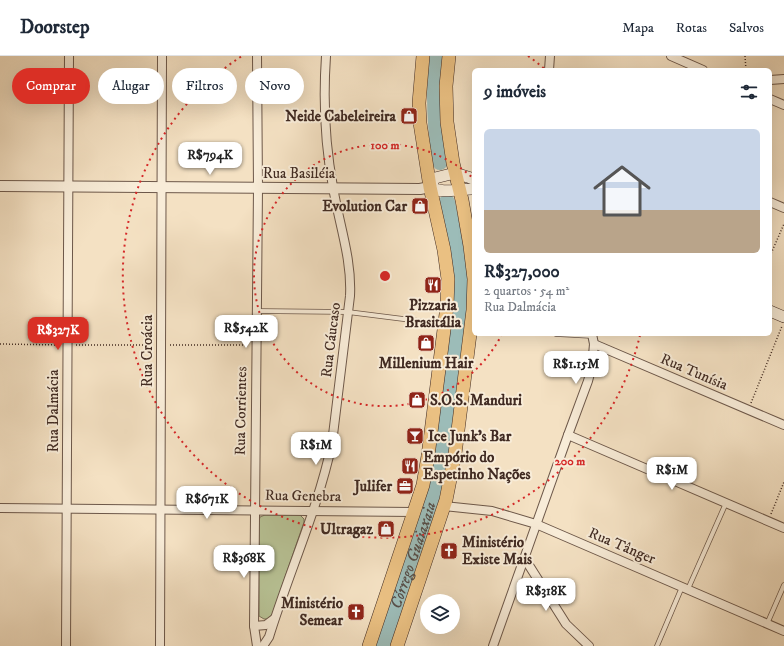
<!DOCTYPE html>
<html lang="pt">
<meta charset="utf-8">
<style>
body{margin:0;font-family:"IM FELL DW Pica",serif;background:#f2f2f3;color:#1f2937;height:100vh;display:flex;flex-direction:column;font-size:15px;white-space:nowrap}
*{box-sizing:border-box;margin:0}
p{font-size:13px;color:#747a83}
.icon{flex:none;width:22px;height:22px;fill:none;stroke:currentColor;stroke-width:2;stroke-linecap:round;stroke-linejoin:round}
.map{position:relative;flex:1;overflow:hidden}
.details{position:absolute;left:472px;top:12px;width:300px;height:268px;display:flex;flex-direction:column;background:#fff;border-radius:6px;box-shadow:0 4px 16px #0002}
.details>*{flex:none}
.hud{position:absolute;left:12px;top:12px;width:380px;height:36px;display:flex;gap:8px}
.buttons{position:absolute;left:420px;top:538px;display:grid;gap:8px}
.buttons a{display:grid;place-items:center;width:40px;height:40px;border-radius:50%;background:#fff;box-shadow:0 4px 16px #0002;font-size:20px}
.price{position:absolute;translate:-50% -34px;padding:0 9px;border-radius:8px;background:#fff;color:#222;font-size:13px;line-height:26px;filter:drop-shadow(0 1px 2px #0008)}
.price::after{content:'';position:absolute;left:50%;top:24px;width:12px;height:9px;margin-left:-6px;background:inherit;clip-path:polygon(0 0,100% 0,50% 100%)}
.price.selected{background:#d93025;color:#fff}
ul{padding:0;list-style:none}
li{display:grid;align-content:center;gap:8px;height:212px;padding:0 12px}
li span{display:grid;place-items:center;height:124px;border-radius:6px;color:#555}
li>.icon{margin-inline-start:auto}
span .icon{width:72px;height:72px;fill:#fffc;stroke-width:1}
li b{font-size:17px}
h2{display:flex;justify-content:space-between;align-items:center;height:48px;padding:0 12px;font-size:17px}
.tag{padding:0 14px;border-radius:18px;background:#fff;box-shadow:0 4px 16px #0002;font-size:14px;line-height:36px}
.tag.selected{background:#d93025;color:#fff}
header{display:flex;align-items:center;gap:24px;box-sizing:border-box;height:56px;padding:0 20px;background:#fff;border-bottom:1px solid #e0e1e3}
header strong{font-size:19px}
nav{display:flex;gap:22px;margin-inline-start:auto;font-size:14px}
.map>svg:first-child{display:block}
</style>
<header>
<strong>Doorstep</strong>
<nav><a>Mapa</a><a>Rotas</a><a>Salvos</a></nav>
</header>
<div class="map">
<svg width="784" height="590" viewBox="0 0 784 590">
<rect width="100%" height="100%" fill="#f4e1c3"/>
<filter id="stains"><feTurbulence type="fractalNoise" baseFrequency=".005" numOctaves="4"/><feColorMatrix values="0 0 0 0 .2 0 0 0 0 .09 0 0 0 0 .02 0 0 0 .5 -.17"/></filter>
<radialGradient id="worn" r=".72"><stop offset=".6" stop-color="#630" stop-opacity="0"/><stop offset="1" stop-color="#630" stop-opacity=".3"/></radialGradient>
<path fill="#b8c396" stroke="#7c765c" d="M265,459H300L304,463V466L272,559L267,563H264L259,560V465L260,461Z"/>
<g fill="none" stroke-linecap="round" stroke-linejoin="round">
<g stroke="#9cbcb8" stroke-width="16">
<path d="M437,0C433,36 435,70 440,106"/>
<path id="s1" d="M382,590L427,460L436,427L443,390L460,243L459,206L447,146"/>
</g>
<defs>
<g id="service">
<path d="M256,255L348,256L443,268"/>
<path d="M556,278L593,280"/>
<path d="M688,533L726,447"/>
<path d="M767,568L784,529"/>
<path d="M657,590L682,531"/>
</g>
<g id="minor">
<path d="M257,0L258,132L254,570L257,590"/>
<path d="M671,0L703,14"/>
<path d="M549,14L550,0"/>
<path d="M770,24L784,23"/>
<path d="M770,43L784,49"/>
<path d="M770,146L784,152"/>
<path d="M594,288L784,369"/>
<path d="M568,379L784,472"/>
<path d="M444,450L492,455L536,468L784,575"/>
<path d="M0,452L414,456"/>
<path d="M525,503L566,568L589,590"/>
<path d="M254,570L266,569L274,563"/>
<path d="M66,590L69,0"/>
<path d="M160,590L162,0"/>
<path d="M263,590L269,581C289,516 318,453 332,387L350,240C352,203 339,168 333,131C325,88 323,44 326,0"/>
<path d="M493,590L568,379L588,325L592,310L594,288L592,278"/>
</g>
<path id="tertiary" d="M0,130L420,133L430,131"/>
<g id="secondary">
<path d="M474,123L455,117L435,122L430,131C443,139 460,132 474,133"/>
<path d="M770,255L784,261"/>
</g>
<g id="primary">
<path d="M369,590L423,429L428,400L447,250L448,223L444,194L430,131L420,67L419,47L423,0"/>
<path d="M397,590L446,444L455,398L473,254L474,223L470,190L462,144L453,107L447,66L446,30L449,0"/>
</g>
</defs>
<use href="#service" stroke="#6d584a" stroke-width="5.5"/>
<use href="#minor" stroke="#6d584a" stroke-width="10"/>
<use href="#tertiary" stroke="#6d584a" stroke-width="12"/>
<use href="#secondary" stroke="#402a22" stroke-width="12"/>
<use href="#primary" stroke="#402a22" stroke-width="14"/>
<g stroke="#402a22" stroke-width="1.5" stroke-dasharray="1 2" stroke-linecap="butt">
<path d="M745,0L746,14"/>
<path d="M770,200L784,168"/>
<path d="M0,288L60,289"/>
<path d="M76,289H152"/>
<path d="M170,289H248"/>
<path d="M751,347L782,270"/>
<path d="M771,458L784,426"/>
</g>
<use href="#service" stroke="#f8ecd8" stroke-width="4"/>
<use href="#minor" stroke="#f8ecd8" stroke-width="8"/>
<use href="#tertiary" stroke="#f8ecd8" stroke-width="10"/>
<use href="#secondary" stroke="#f8ecd8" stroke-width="11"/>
<use href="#primary" stroke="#eac082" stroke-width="13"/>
</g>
<g fill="none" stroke="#d62828" stroke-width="2" stroke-dasharray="2 4">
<path d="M502 278A131 131 0 1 1 474 123"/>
<path d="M640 279A262 262 0 1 1 242 0M528 0A262 262 0 0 1 546 14"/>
</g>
<defs>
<symbol id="shop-square" viewBox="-11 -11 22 22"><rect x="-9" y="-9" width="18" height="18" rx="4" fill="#8f2418" stroke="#f8ecd8"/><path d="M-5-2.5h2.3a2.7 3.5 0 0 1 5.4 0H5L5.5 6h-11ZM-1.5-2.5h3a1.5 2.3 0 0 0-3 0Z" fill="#fff"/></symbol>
<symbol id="restaurant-square" viewBox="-11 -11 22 22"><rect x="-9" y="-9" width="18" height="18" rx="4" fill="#8f2418" stroke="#f8ecd8"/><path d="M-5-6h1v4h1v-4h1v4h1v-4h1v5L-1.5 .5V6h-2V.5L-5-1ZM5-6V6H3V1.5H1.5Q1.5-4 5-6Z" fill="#fff"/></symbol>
<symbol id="bar-square" viewBox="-11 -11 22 22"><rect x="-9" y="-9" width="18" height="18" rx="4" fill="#8f2418" stroke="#f8ecd8"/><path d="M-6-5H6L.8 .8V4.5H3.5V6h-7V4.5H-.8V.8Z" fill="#fff"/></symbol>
<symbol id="office-square" viewBox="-11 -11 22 22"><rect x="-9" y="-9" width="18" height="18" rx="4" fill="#8f2418" stroke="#f8ecd8"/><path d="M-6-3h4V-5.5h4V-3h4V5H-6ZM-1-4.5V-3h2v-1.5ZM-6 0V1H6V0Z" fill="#fff"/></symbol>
<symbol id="church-square" viewBox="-11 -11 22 22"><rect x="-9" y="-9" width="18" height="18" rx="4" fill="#8f2418" stroke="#f8ecd8"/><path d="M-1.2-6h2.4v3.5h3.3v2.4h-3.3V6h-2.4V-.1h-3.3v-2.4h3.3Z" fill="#fff"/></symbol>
</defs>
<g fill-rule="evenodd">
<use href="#shop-square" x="399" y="50" width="20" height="20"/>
<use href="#shop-square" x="410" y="140" width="20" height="20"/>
<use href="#restaurant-square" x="423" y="219" width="20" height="20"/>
<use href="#shop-square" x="416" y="277" width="20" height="20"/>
<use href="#shop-square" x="407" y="334" width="20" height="20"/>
<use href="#bar-square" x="405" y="370" width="20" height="20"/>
<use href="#restaurant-square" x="400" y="400" width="20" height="20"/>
<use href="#office-square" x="395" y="420" width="20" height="20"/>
<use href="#shop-square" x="376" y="463" width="20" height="20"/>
<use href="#church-square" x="439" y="485" width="20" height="20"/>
<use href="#church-square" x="346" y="546" width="20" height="20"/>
</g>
<g text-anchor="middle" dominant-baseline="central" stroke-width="4" stroke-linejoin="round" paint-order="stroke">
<g font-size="15" font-weight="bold" fill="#402a22" stroke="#f8ecd8" text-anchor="end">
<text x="396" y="60">Neide Cabeleireira</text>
<text x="407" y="150">Evolution Car</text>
<text x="433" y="249" text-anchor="middle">Pizzaria<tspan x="433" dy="17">Brasitália</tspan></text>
<text x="426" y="307" text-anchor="middle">Millenium Hair</text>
<text x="430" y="344" text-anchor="start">S.O.S. Manduri</text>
<text x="428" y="380" text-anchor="start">Ice Junk's Bar</text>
<text x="423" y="401" text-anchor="start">Empório do<tspan x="423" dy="17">Espetinho Nações</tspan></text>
<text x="392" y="430">Julifer</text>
<text x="373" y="473">Ultragaz</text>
<text x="462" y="486" text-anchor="start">Ministério<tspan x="462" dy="17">Existe Mais</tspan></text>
<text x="343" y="547">Ministério<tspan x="343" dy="17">Semear</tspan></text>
</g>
<g font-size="15" fill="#402a22" stroke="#f8ecd8">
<text x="299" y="117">Rua Basiléia</text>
<text transform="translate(331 284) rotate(-83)">Rua Cáucaso</text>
<text transform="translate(147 295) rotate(-90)">Rua Croácia</text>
<text transform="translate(694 316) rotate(23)">Rua Tunísia</text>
<text transform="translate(53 355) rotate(-90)">Rua Dalmácia</text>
<text transform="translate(241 355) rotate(-89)">Rua Corrientes</text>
<text transform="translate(303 440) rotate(1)">Rua Genebra</text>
<text transform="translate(622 490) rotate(23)">Rua Tânger</text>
</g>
<g font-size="16" font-style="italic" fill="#574e48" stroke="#f8ecd8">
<text stroke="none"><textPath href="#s1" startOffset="96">Córrego Guaiaxaia</textPath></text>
</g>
</g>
<circle cx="385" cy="220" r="6" fill="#d62828" stroke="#f8ecd8" stroke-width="2"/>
<g font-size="12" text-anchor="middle" font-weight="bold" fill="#d62828" stroke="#f8ecd8" stroke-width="4" stroke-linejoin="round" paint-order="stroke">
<text x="385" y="93">100 m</text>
<text x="570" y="409">200 m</text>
</g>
<rect width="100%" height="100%" filter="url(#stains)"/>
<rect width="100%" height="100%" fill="url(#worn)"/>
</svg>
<div class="buttons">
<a><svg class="icon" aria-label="layers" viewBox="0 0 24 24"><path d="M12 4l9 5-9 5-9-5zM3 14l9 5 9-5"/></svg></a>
</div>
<b class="price" style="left:210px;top:120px">R$794K</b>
<b class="price" style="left:246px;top:293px">R$542K</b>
<b class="price selected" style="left:58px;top:295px">R$327K</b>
<b class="price" style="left:576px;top:329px">R$1.15M</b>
<b class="price" style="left:316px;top:410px">R$1M</b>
<b class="price" style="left:672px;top:435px">R$1M</b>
<b class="price" style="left:207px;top:464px">R$671K</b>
<b class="price" style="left:244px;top:523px">R$368K</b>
<b class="price" style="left:546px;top:556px">R$318K</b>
<div class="hud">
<a class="tag selected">Comprar</a>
<a class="tag">Alugar</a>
<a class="tag">Filtros</a>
<a class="tag">Novo</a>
</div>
<section class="details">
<h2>9 imóveis<svg class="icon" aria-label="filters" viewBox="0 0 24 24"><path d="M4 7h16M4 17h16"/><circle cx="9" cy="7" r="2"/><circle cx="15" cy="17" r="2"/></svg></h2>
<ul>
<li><span style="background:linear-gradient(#c9d6e8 65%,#b9a48a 0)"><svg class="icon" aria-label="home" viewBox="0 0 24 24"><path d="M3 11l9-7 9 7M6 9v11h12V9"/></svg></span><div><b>R$327,000</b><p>2 quartos · 54 m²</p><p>Rua Dalmácia</p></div></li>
</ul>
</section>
</div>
